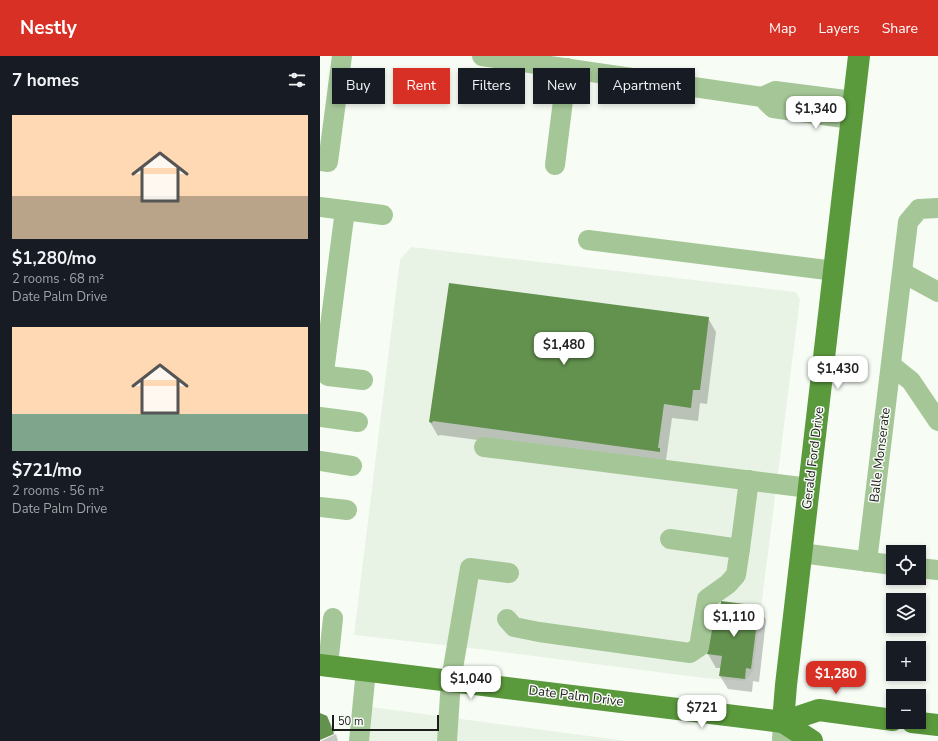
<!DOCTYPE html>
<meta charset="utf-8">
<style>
body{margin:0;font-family:"Nunito Sans",sans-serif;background:#242831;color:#f1f3f6;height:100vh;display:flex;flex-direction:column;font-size:15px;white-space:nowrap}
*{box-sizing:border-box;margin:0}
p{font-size:13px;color:#9ea1a6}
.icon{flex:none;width:22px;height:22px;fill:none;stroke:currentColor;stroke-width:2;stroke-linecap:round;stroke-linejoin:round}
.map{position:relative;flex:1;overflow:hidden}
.drawer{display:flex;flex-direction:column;background:#171b24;width:320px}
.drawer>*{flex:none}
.hud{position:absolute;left:12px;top:12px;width:380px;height:36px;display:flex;gap:8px}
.fabs{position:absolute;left:566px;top:489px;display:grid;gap:8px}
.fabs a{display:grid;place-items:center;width:40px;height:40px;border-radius:0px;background:#171b24;box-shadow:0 2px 6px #0003;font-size:20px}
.scale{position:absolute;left:12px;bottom:10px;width:107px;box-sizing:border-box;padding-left:4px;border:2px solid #1c1d1b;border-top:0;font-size:11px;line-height:14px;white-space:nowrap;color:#1c1d1b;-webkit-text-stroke:3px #f7fcf5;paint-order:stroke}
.price{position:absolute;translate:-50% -34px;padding:0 9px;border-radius:8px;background:#fff;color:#222;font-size:13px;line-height:26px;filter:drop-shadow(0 1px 2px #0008)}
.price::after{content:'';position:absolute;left:50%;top:24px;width:12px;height:9px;margin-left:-6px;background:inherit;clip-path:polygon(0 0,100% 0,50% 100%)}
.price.selected{background:#d93025;color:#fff}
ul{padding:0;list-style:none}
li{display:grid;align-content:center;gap:8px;height:212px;padding:0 12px}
li span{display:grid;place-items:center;height:124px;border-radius:0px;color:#555}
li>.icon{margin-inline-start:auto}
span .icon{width:72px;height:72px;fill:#fffc;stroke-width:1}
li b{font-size:17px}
h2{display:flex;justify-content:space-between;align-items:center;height:48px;padding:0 12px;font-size:17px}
.pill{padding:0 14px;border-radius:0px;background:#171b24;box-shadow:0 2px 6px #0003;font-size:14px;line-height:36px}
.pill.selected{background:#d93025;color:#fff}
header{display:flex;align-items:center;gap:24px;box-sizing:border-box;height:56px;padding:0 20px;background:#d93025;color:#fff}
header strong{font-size:19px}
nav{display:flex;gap:22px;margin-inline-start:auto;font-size:14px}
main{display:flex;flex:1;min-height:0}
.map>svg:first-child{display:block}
</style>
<header>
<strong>Nestly</strong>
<nav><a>Map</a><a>Layers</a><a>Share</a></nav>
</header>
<main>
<section class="drawer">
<h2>7 homes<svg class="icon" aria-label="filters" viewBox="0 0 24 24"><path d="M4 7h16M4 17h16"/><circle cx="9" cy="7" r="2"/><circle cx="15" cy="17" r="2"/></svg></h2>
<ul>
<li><span style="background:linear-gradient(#ffd9b3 65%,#b9a48a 0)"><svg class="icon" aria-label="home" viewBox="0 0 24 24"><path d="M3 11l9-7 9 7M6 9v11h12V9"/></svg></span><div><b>$1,280/mo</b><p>2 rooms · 68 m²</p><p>Date Palm Drive</p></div></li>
<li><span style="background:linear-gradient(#ffd9b3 70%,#7fa58c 0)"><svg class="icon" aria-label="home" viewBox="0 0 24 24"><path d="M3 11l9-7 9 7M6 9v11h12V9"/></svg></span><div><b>$721/mo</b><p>2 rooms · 56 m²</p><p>Date Palm Drive</p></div></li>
</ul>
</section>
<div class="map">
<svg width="618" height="685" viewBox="0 0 618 685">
<rect width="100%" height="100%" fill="#f7fcf5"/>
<g fill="#e9f3e5">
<path d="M91,191L476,236L480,243L433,615L425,625L384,622L167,594L34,579L80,204Z"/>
<path d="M51,651L306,685H29Z"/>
</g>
<g fill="#0003">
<path d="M130,229L388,262L396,276L387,348L380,347L378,365L352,362L346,404L347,409L120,379L118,380L110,366Z"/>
<path d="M438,550L446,564L439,626L433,625L432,636L408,633L400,620L401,612H396L388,598L400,558Z"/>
<path d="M0,658L7,660L15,676L0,683Z"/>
<path d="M16,678L18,685H1Z"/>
</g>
<g fill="#63924f">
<path d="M129,227L389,261L380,334H373L371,352L344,348L338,392H340V396L113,365L112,367L109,366Z"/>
<path d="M401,545L439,550L431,613L426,612L425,623L399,620L402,600L387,598L392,556L400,557Z"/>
<path d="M0,657L7,660L14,678L0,684Z"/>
</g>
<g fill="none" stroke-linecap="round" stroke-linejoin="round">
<g stroke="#a5c797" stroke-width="20">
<path d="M162,0L442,41L453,52L531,63"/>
<path d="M442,41L455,35L533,45"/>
<path d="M0,105L8,106L22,0"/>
<path d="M235,109L247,12"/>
<path d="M0,151L63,159"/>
<path d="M25,154L4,316L8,320L43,324"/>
<path d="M268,184L515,215"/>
<path d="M583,217L618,236"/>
<path d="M571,309L591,325L618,365"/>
<path d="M0,361L38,366"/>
<path d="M164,391L489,432"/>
<path d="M0,405L32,410"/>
<path d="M0,451L27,454"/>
<path d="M350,483L420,493L429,424"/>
<path d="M481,497L573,509"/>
<path d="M547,506L588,166L599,153L618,152"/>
<path d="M599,512L618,514"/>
<path d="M187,563L194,571L219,576L370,597L379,591L387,543L408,528L416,519L420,493"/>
<path d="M8,610L13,562"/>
<path d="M39,685L46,614"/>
<path d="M127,685L131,624L150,512L189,517"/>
<path d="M462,685L463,666"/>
</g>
<g stroke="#5a993c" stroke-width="22">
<path d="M0,609L463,666L499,654L573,664"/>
<path d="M463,666L466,629L539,0"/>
<path d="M463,666L492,685"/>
<path d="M592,666L618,669"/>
</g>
</g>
<g text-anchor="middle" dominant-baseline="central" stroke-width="3" stroke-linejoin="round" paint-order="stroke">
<g font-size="13" fill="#1c1d1b" stroke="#f7fcf5">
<text transform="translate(560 399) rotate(-83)">Balle Monserate</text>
<text transform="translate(493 402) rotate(-83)">Gerald Ford Drive</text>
<text transform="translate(256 640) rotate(7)">Date Palm Drive</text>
</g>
</g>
</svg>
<div class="fabs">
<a><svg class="icon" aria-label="locate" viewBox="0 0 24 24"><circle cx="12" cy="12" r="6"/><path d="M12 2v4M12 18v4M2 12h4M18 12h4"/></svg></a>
<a><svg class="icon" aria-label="layers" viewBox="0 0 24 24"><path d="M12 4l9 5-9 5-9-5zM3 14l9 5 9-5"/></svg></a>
<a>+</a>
<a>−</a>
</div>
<div class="scale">50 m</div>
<b class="price" style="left:496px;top:74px">$1,340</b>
<b class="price" style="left:244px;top:310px">$1,480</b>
<b class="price" style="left:518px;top:334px">$1,430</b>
<b class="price" style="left:414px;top:582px">$1,110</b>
<b class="price selected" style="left:516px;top:639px">$1,280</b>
<b class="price" style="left:151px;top:644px">$1,040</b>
<b class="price" style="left:382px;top:673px">$721</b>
<div class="hud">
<a class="pill">Buy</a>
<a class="pill selected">Rent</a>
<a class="pill">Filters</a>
<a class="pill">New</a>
<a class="pill">Apartment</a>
</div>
</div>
</main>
